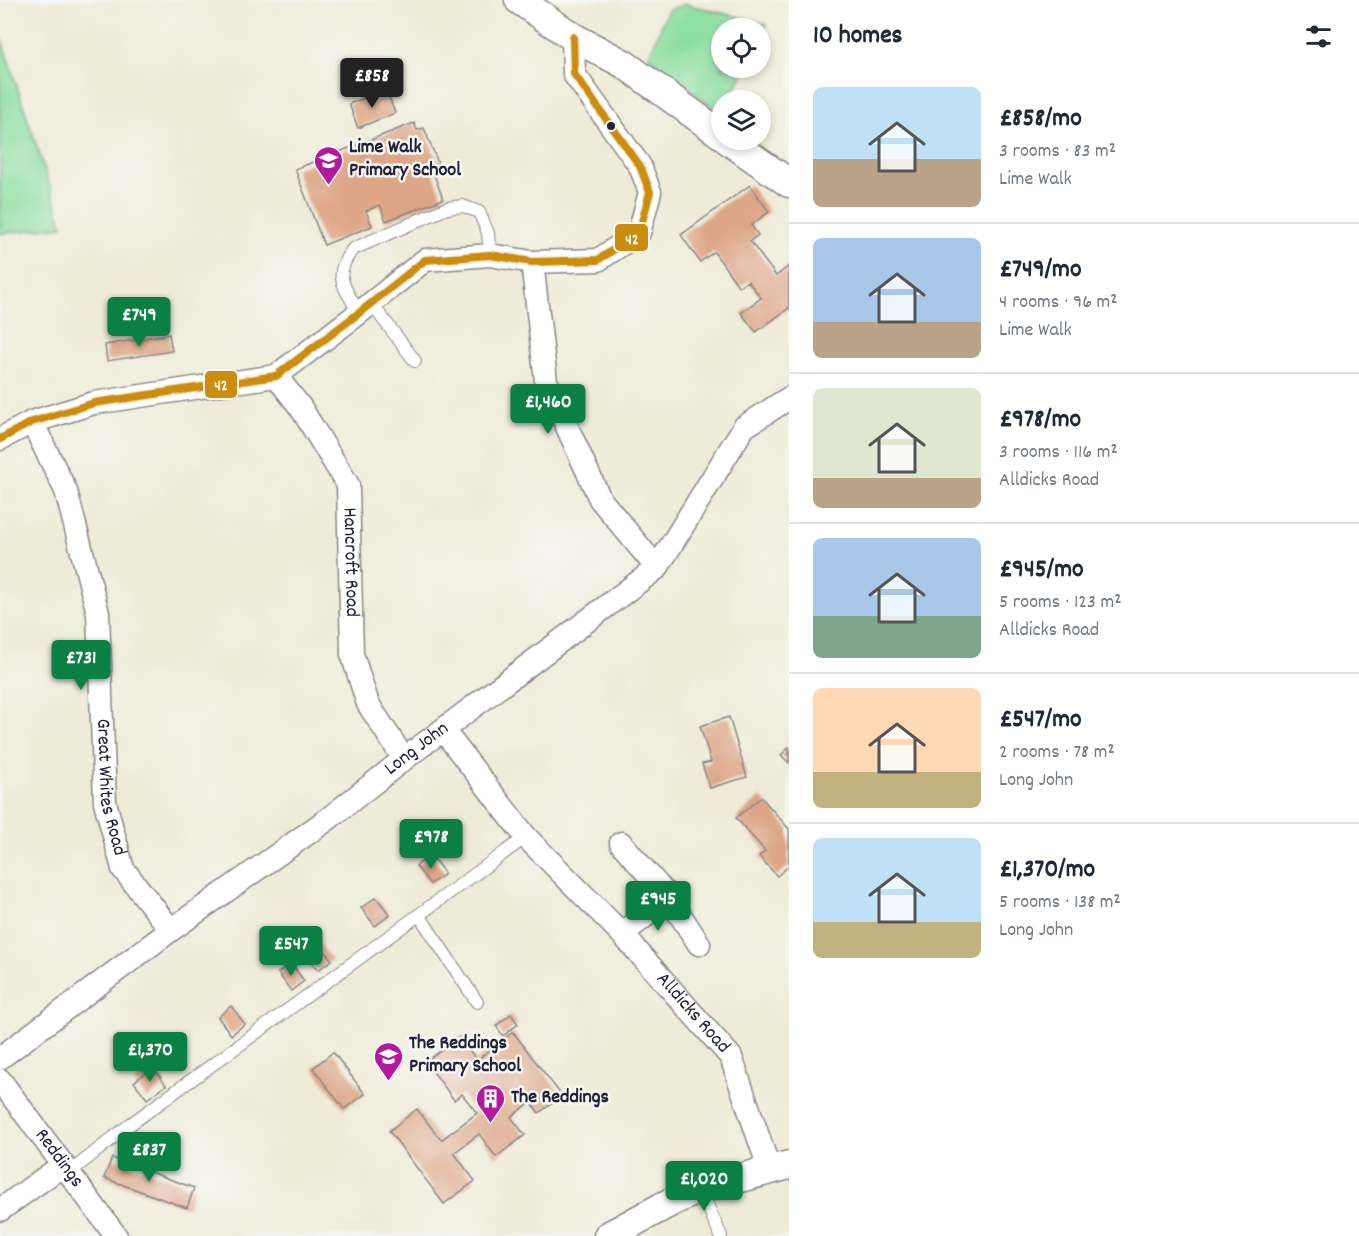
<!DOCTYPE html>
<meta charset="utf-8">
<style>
body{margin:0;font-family:Dekko,sans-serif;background:#f6f6f7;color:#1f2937;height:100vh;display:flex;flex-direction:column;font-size:22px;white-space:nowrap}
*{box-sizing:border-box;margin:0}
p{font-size:20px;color:#747a83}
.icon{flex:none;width:33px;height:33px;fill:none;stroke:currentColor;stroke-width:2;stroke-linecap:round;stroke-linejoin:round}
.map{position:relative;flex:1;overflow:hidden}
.drawer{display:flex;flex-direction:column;background:#fff;width:570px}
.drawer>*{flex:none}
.controls{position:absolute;left:711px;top:18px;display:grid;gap:12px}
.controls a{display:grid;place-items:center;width:60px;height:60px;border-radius:50%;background:#fff;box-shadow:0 3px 9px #0003;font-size:30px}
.price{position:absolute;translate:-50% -51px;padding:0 14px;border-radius:6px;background:#0b8043;color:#fff;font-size:20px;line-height:39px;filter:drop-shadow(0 2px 3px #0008)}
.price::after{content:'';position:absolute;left:50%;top:36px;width:18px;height:14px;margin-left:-9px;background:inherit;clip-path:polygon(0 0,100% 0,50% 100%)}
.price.on{background:#222;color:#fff}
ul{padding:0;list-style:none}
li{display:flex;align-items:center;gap:18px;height:150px;padding:0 24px}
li+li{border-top:2px solid #e0e1e3}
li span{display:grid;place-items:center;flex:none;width:168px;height:120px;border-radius:9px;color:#555}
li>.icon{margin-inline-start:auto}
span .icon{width:72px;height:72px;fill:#fffc;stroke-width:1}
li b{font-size:26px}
h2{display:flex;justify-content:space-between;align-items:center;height:72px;padding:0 24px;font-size:26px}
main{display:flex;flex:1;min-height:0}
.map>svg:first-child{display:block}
</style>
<main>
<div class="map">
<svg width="789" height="1236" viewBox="0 0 789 1236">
<rect width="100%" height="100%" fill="#f6f6f2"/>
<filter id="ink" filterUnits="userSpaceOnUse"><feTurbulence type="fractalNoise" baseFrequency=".0167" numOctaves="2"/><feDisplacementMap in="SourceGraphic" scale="12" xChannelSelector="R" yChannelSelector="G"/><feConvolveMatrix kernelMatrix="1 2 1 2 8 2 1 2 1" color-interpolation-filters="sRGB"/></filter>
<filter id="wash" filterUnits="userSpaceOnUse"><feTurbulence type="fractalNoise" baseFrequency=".008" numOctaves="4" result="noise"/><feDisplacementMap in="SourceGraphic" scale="24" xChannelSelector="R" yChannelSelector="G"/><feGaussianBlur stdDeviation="1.35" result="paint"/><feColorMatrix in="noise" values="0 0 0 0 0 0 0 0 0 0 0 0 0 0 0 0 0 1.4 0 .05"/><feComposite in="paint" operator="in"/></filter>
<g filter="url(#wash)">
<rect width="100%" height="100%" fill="#eeebd6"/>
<g fill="#8ade9f" stroke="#56806d" stroke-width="1.5">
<path d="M686,4L767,24L761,37L760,28H722V68H746L729,100H722L721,114L649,56L668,10Z"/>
<path d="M0,35L63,226L0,234Z"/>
</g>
<g id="blocks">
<g fill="#dda686">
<path d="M386,89L395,113L358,128L349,104Z"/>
<path d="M414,123L417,130L424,128L438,163L431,166L443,199L386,221L380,205L366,211L372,226L324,245L295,169Z"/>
<path d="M750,185L769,212L751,225L758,235L750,241L776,276L789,266V308L756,332L741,313L761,298L748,281L739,287L714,252L700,262L681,235Z"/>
<path d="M169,334L172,351L107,361L105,345Z"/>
<path d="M729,717L747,777L710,788L702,764L711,762L700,726Z"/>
<path d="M789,747V763L781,755Z"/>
<path d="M761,797L789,829V866L777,876L759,856L765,851L736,818Z"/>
<path d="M431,855L445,874L430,884L416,866Z"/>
<path d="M376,897L390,915L375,926L361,908Z"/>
<path d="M318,942L332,960L318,970L304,953Z"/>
<path d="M291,963L304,981L291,991L278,973Z"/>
<path d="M231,1006L245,1024L231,1035L218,1017Z"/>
<path d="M511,1014L518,1024L503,1036L496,1026Z"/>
<path d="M513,1032L562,1096L539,1113L531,1102L511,1117L525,1135L496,1157L479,1134L454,1153L475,1181L444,1204L389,1131L417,1109L441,1140L477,1113L462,1094L454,1100L426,1062L459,1037L477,1060Z"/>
<path d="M333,1052L365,1094L344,1109L313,1068Z"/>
<path d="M153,1067L166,1085L147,1099L134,1082Z"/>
<path d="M112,1158L194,1188L187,1208L104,1178Z"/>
</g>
</g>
</g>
<g filter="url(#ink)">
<use href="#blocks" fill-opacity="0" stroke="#888688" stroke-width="1.5"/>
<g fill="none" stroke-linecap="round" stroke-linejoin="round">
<defs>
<g id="service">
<path d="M371,303L415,361"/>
<path d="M359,313C345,287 331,276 353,249L447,208L463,206L479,212L488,233L490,255"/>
<path d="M419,915L477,1002"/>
<path d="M70,1172L132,1123L526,837"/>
<path d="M700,1189L721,1236"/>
</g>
<g id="minor">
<path d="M532,262L546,381L600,499L657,568"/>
<path id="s1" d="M276,376L301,408L348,485L352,654L368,704L404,759"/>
<path id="s2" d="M32,422L66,491L98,613L105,802L123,869L171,930"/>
<path d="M0,439L32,422L94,403L276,376L359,313L425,260L490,255L532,262L598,260L639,233L650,192L640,166L574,74L573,37"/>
<path id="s3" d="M443,730L526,837L622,934L731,1057L770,1171"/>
<path d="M621,843L669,898L699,944"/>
<path d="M622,934L669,898"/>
<path id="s4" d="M0,1058L171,930L328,819L404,759L657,568L744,427L789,398"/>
<path id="s5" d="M0,1080L116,1236"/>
<path d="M0,1210L63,1165"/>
</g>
<g id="tertiary">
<path d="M519,0L573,37L624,64L722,135"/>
<path d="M728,140L789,183"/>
<path d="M608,1236L673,1201L700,1189L789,1165"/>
</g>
</defs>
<use href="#service" stroke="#888688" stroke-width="14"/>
<use href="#minor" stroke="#888688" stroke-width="25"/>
<use href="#tertiary" stroke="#888688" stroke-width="31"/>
<use href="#service" stroke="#fff" stroke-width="12"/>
<use href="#minor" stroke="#fff" stroke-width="22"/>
<use href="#tertiary" stroke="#fff" stroke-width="28"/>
<defs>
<path id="bus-1" d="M0,439L32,422L94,403L276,376L359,313L425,260L490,255L532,262L598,260L639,233L650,192L640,166L574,74L573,37"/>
</defs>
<use href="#bus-1" stroke="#f6f6f2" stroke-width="12"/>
<use href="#bus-1" stroke="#cc8c0c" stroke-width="8"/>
</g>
</g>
<defs>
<symbol id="school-pin" viewBox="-11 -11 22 30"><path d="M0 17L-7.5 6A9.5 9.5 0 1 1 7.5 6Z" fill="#b5179e" stroke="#f6f6f2"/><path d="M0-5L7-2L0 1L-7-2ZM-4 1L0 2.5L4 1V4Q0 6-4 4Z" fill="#fff"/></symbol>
<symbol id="building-pin" viewBox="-11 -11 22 30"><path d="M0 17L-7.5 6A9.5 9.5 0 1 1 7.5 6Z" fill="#b5179e" stroke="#f6f6f2"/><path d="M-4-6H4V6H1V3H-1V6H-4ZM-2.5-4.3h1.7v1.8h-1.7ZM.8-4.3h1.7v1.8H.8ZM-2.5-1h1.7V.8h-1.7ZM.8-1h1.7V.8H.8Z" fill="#fff"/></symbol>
</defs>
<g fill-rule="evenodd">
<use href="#school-pin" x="312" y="144" width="33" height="45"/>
<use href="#school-pin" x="372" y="1040" width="33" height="45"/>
<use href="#building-pin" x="474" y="1082" width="33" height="45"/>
</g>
<circle fill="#22223b" stroke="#f6f6f2" stroke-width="2" cx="611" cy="126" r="5"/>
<g text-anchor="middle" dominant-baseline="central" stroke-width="5" stroke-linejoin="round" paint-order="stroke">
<g font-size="20" font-weight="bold" fill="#22223b" stroke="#f6f6f2" text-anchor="start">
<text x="349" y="148">Lime Walk<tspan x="349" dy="23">Primary School</tspan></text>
<text x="409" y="1044">The Reddings<tspan x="409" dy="23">Primary School</tspan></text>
<text x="511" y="1098">The Reddings</text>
</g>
<g font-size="20" fill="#22223b" stroke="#f6f6f2">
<text stroke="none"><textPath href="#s1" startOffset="208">Hancroft Road</textPath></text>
<text stroke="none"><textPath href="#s4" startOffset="519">Long John</textPath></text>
<text stroke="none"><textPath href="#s2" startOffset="378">Great Whites Road</textPath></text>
<text stroke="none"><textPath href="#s3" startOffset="378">Alldicks Road</textPath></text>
<text stroke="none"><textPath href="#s5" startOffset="98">Reddings</textPath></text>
</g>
</g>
<g stroke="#f6f6f2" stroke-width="2">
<rect x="614" y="223" width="35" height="29" rx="6" fill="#cc8c0c"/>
<rect x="204" y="370" width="34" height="29" rx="6" fill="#cc8c0c"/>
</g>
<g font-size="16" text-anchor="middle" font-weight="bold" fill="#fff">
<text x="632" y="244">42</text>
<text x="221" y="390">42</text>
</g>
</svg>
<div class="controls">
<a><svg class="icon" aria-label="locate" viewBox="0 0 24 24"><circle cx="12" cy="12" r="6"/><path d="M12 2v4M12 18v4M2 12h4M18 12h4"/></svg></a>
<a><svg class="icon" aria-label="layers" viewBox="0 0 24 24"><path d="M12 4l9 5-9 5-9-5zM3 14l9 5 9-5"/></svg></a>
</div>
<b class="price on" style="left:372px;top:109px">£858</b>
<b class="price" style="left:139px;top:348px">£749</b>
<b class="price" style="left:548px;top:435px">£1,460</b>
<b class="price" style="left:81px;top:691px">£731</b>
<b class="price" style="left:431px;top:870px">£978</b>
<b class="price" style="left:658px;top:932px">£945</b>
<b class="price" style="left:291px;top:977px">£547</b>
<b class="price" style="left:150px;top:1083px">£1,370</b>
<b class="price" style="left:149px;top:1183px">£837</b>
<b class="price" style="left:704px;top:1212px">£1,020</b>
</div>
<section class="drawer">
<h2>10 homes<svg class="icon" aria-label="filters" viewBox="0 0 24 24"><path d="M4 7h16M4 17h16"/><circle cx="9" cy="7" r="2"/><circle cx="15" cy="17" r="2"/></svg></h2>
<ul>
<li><span style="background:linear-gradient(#bfe0f5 60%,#b9a48a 0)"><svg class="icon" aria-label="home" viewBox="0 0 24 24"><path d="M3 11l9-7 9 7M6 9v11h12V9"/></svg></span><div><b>£858/mo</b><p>3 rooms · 83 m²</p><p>Lime Walk</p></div></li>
<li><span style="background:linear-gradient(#a9c7e8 70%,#b9a48a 0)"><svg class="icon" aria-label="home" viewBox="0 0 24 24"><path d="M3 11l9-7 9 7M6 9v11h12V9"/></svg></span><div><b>£749/mo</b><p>4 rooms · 96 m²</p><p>Lime Walk</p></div></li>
<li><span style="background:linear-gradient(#dfe7d0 75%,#b9a48a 0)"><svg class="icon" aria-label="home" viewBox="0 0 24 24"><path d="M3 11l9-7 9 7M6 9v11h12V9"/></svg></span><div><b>£978/mo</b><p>3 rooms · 116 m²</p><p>Alldicks Road</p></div></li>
<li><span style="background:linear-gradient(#a9c7e8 65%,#7fa58c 0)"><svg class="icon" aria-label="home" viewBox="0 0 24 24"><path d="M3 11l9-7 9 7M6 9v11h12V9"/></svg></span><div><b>£945/mo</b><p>5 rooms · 123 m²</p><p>Alldicks Road</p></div></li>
<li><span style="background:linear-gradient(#ffd9b3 70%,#c2b280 0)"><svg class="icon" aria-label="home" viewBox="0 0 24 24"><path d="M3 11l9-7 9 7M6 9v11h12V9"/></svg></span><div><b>£547/mo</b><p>2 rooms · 78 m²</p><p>Long John</p></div></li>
<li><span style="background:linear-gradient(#bfe0f5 70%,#c2b280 0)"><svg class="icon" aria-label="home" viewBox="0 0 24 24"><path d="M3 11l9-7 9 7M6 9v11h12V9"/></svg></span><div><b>£1,370/mo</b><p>5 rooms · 138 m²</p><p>Long John</p></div></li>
</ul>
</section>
</main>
